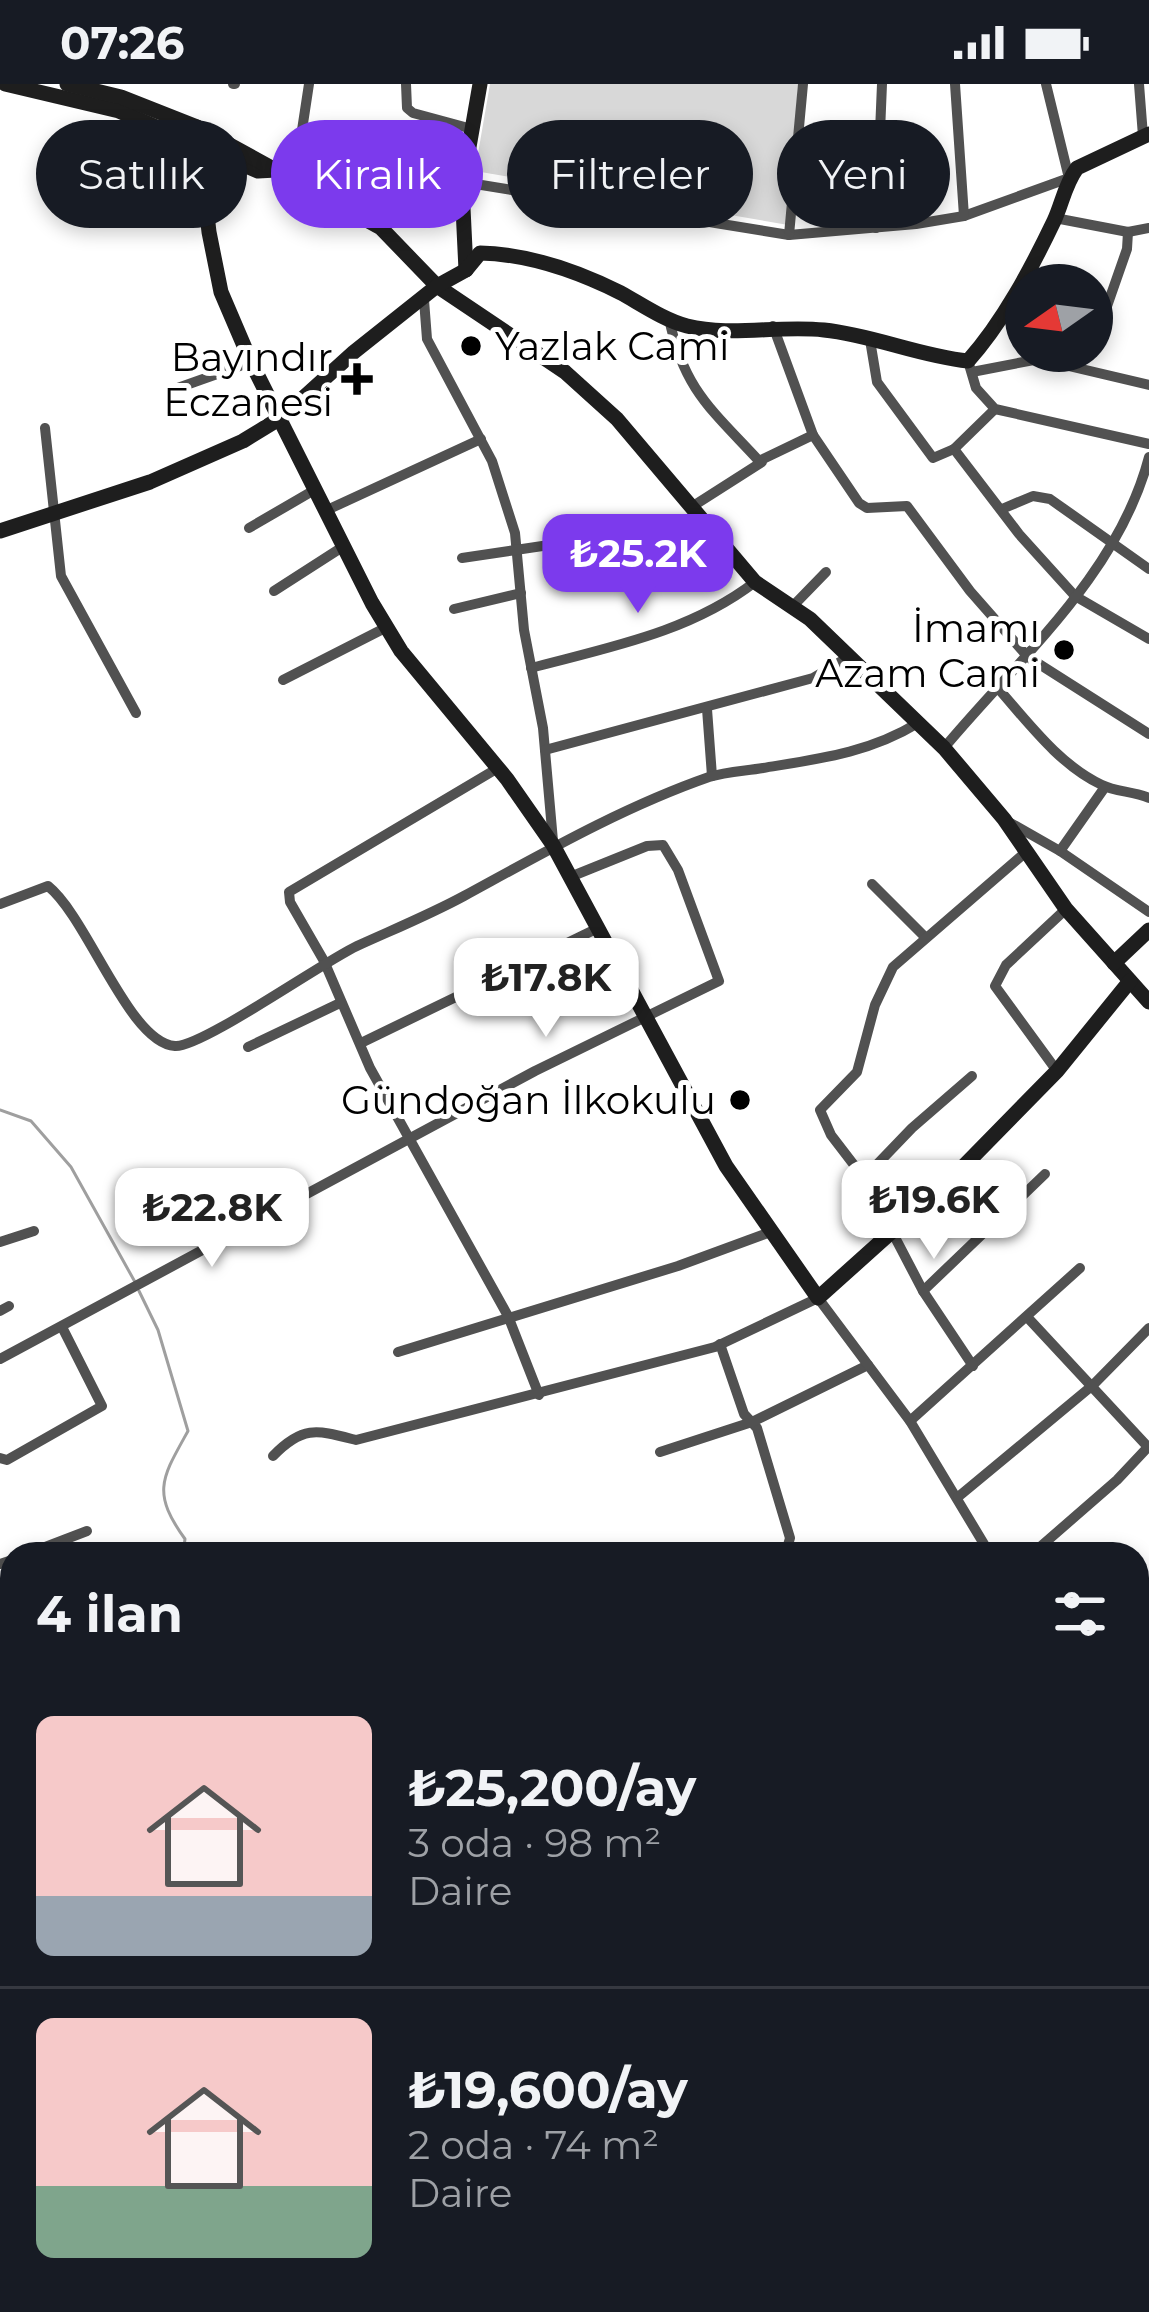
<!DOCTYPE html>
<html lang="tr">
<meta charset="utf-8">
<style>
body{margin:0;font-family:Montserrat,sans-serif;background:#20242c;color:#f1f3f6;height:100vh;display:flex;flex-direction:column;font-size:45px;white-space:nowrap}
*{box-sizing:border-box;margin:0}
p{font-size:39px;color:#9ea1a6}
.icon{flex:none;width:66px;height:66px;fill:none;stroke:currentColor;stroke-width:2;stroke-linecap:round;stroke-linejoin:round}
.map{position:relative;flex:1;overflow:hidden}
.drawer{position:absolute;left:0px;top:1458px;width:1149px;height:771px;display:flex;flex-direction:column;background:#171b24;border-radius:36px 36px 0 0;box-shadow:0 6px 18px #0003}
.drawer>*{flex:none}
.hud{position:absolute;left:36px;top:36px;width:1077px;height:108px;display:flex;gap:24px}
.needle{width:78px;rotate:256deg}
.controls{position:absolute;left:1005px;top:180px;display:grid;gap:24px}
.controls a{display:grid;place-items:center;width:108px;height:108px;border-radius:50%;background:#171b24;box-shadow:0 6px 18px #0003;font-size:60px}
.price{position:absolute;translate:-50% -102px;padding:0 27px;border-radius:24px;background:#fff;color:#222;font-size:39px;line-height:78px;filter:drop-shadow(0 3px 6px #0008)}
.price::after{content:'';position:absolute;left:50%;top:72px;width:36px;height:27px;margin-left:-18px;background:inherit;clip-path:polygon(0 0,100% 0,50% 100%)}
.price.on{background:#7c3aed;color:#fff}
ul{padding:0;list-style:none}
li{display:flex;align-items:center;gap:36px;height:300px;padding:0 36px}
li+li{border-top:3px solid #363941}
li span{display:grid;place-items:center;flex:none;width:336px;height:240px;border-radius:18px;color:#555}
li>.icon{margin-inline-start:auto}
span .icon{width:144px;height:144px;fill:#fffc;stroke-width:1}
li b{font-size:51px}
h2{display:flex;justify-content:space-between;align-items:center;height:144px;padding:0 36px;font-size:51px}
.tag{padding:0 42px;border-radius:54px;background:#171b24;box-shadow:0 6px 18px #0003;font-size:42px;line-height:108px}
.tag.on{background:#7c3aed;color:#fff}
.status{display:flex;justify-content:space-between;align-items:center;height:84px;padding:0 60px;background:#171b24;direction:ltr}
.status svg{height:33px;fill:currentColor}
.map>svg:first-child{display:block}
</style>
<div class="status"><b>07:26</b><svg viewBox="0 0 49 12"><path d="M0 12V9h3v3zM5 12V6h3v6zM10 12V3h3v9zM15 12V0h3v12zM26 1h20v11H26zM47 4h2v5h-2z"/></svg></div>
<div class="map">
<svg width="1149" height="2228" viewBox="0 0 1149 2228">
<rect width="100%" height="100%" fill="#fff"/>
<path fill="#d8d8d8" d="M490,0H798L788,141L475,87Z"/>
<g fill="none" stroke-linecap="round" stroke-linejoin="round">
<g stroke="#9f9f9f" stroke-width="3">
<path d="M0,1026L31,1037L71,1083L135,1198"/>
<path d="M139,1207L158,1246L188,1347C162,1394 151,1408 185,1455L183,1470"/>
</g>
<g stroke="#515151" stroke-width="10">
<path d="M233,0H235"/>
<path d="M309,0L297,79L463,98L789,151L916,140L964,132L1069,94L1046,0"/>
<path d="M406,0L407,24L413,29L472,45"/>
<path d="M955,0L964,132"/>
<path d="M1139,0L1143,52"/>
<path d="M1055,134L1128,148L1149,144"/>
<path d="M876,144L882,0"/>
<path d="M789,151L803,0"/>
<path d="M424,216L427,255L492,377L515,449L524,546L543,644L553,757"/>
<path d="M669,234C683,305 712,326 759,377"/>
<path d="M773,242L813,351L859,419L867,424L907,422L970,507L1028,573L1149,650"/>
<path d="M870,256L877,298L933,374L954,365L995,325"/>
<path d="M1092,265L1127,165L1128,148"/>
<path d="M968,277L976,304L995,325L1149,360"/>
<path d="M972,288L1039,275L1149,301"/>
<path d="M172,306L251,278"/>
<path d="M45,344L61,492L136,629"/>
<path d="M954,365L1019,450L1075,512L1149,555"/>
<path d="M690,424L762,378L759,377L813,351"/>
<path d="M1002,425L1033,412L1050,415L1149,485"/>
<path d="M327,426L481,355"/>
<path d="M249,444L316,405"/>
<path d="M462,474L576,457"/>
<path d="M274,507L344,462"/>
<path d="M793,522L826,488"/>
<path d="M454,525L521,509"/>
<path d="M531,584C610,563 690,548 755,498"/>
<path d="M283,596L387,543"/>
<path d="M996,602C1027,637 1059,681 1102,701C1116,708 1134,707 1149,714"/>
<path d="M707,625L712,692"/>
<path d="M944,664C1019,574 1118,491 1149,373"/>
<path d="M545,666L813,594L850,572"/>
<path d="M498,684L289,808L290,818L324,877L370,984L508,1232L539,1311"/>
<path d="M1007,737L1060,767L1149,828"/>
<path d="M1060,767L1105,703"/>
<path d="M872,800L924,852"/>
<path d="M0,820L48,802C88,834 129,959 175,962C201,964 321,879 357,862C392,846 429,831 464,812C543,769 623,723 709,693C726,688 745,687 763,684C818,675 869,669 918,639"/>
<path d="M361,959L596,845"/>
<path d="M248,963L340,919"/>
<path d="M1057,987L995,902L1006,881L1066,825"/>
<path d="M864,1094L912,1044L972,992"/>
<path d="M0,1158L34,1147"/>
<path d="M923,1207L1045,1090"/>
<path d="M0,1227L9,1222"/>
<path d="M1028,1234L1148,1363"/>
<path d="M720,1260L744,1330L757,1344L790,1454L788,1461L775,1470"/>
<path d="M398,1268L678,1182L773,1147"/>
<path d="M0,1275L535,987L719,897L678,786L663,761L647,762L570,793"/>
<path d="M973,1282L923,1207L864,1094L831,1051L820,1026L857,988L875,921L893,883L1026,768"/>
<path d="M910,1337L1080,1184"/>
<path d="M660,1368L752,1338L868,1281"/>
<path d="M273,1372C303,1341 317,1346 356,1356L715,1263L818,1214L910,1337L990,1470"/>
<path d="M0,1374L7,1376L102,1322L62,1243"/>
<path d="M958,1413L1093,1301L1149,1244"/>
<path d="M27,1470L87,1447"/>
<path d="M1032,1470L1117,1396L1149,1362"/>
<path d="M0,1480L12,1476"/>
<path d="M1137,1701L1149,1718"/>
<path d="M0,1706L12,1701"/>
<path d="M0,1824L12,1818"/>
<path d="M94,2217L97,2228"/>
<path d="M130,2217L141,2228"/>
<path d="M295,2217L297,2228"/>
<path d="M455,2217L457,2228"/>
<path d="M376,2228L429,2217"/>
</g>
<g stroke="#1e1e1e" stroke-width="15">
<path d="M5,0L119,27L258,87L276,86"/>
<path d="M67,0L121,13L197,43L381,144L437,202L565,288L617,335L755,498L810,535L944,664L1004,735L1066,825L1149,918"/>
<path d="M197,43L209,148L221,208L251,278L372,519L401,567L507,695L553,761L726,1082L818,1214L956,1090L1057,987L1130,897"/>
<path d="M466,186L462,103L480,0"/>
<path d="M0,447L150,398L243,357L282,333L354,268L437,202L466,186L480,169C530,170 577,187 621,209C641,220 664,236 687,242C731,253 778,241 824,246C873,251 919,272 968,277C1003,238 1031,185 1054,137C1062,120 1065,100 1077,84L1149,50"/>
<path d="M1114,879L1149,846"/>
<path d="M0,1846L12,1911"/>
<path d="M0,1954L11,2228"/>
</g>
</g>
<g fill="#000" stroke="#fff" stroke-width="4.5">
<circle cx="471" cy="262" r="12"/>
<path d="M351 277h12v12h12v12h-12v12h-12v-12h-12v-12h12z"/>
<circle cx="1064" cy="566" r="12"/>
<circle cx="740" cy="1016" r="12"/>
</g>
<g text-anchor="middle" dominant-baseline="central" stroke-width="10" stroke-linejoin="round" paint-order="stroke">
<g font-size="39" fill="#000" stroke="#fff" text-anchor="end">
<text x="495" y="262" text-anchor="start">Yazlak Cami</text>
<text x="333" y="273">Bayındır<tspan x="333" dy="45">Eczanesi</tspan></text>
<text x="1040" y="544">İmamı<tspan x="1040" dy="45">Azam Cami</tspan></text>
<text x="716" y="1016">Gündoğan İlkokulu</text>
</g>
</g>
</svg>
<div class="controls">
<a><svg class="needle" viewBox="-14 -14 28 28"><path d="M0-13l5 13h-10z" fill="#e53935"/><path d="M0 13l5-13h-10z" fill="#9ea1a6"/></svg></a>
</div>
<b class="price on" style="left:638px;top:532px">₺25.2K</b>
<b class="price" style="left:546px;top:956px">₺17.8K</b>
<b class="price" style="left:934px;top:1178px">₺19.6K</b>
<b class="price" style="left:212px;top:1186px">₺22.8K</b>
<div class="hud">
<a class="tag">Satılık</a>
<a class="tag on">Kiralık</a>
<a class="tag">Filtreler</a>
<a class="tag">Yeni</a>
</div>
<section class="drawer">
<h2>4 ilan<svg class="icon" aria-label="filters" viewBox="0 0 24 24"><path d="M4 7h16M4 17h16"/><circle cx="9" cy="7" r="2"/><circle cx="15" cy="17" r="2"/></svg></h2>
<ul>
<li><span style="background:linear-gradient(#f6c9c9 75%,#9aa5b1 0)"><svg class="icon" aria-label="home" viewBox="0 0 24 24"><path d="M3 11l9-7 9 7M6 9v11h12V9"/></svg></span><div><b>₺25,200/ay</b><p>3 oda · 98 m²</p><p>Daire</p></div></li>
<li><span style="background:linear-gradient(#f6c9c9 70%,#7fa58c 0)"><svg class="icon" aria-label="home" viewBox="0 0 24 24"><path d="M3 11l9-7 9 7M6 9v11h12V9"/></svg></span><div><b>₺19,600/ay</b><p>2 oda · 74 m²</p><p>Daire</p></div></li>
</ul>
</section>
</div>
